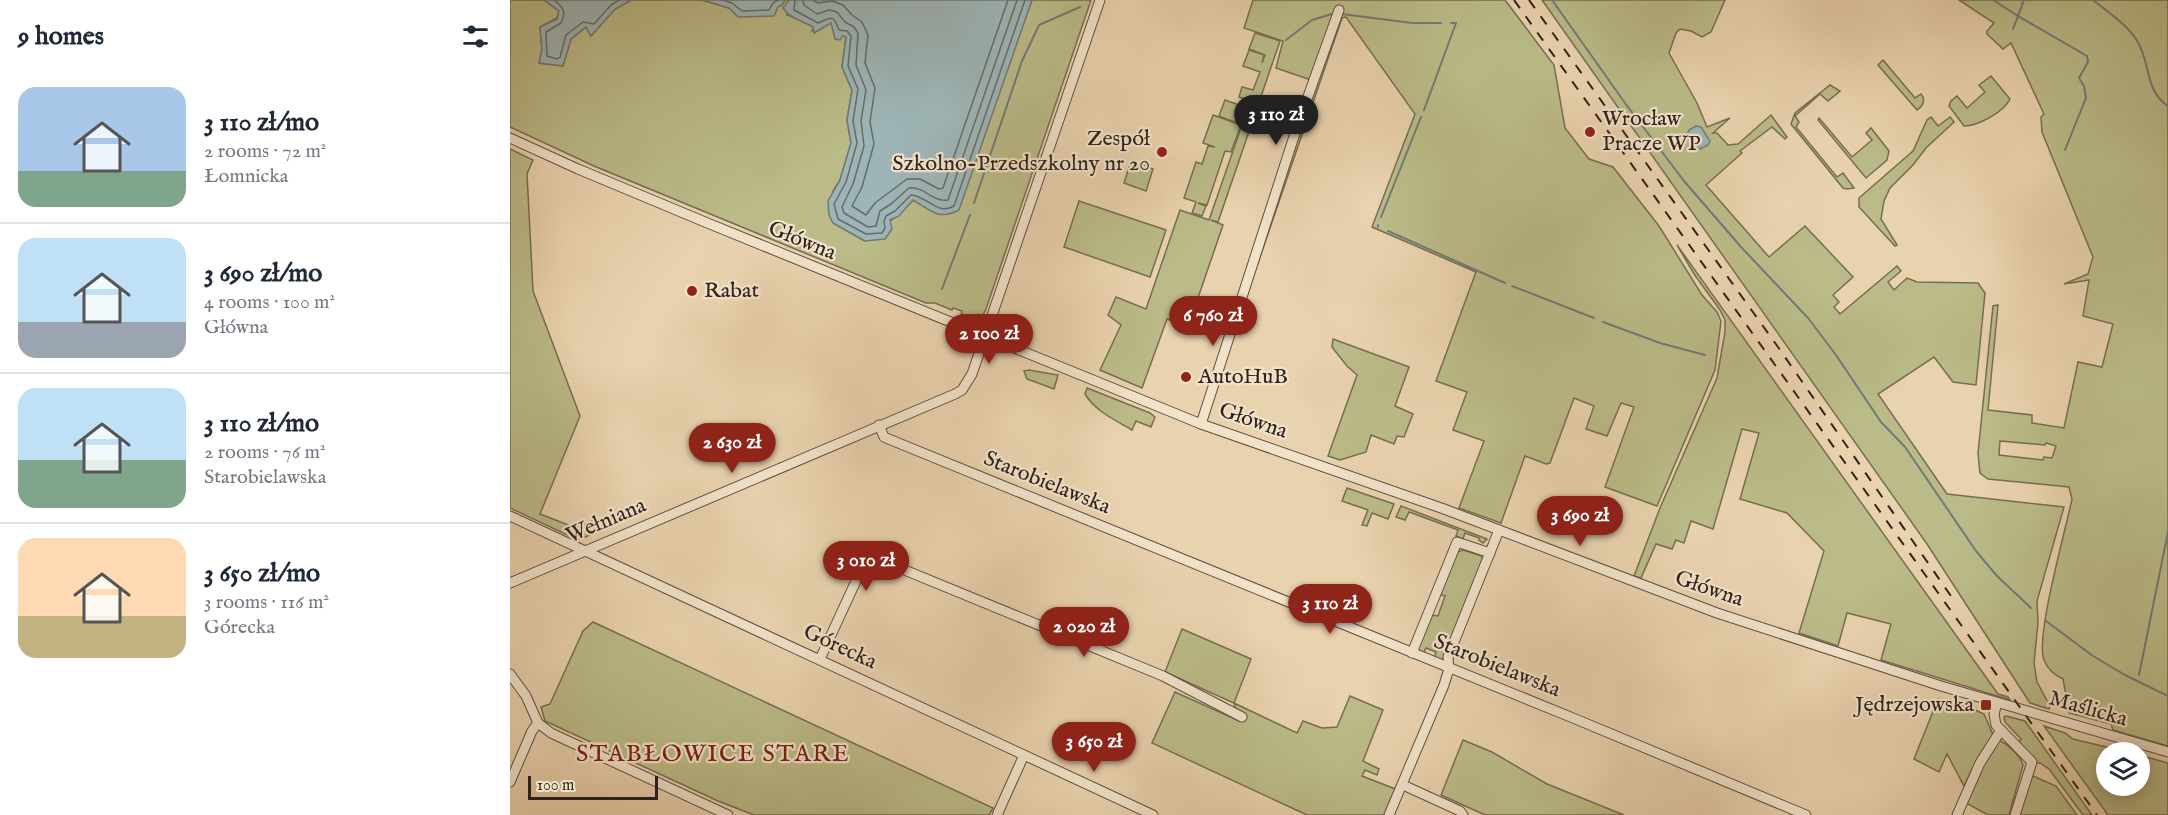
<!DOCTYPE html>
<meta charset="utf-8">
<style>
body{margin:0;font-family:"IM FELL English",serif;background:#f6f6f7;color:#1f2937;height:100vh;display:flex;flex-direction:column;font-size:22px;white-space:nowrap}
*{box-sizing:border-box;margin:0}
p{font-size:20px;color:#747a83}
.icon{flex:none;width:33px;height:33px;fill:none;stroke:currentColor;stroke-width:2;stroke-linecap:round;stroke-linejoin:round}
.map{position:relative;flex:1;overflow:hidden}
.panel{display:flex;flex-direction:column;background:#fff;width:510px}
.panel>*{flex:none}
.fabs{position:absolute;left:1586px;top:742px;display:grid;gap:12px}
.fabs a{display:grid;place-items:center;width:54px;height:54px;border-radius:50%;background:#fff;box-shadow:0 3px 15px #0003;font-size:30px}
.scale{position:absolute;left:18px;bottom:15px;width:130px;box-sizing:border-box;padding-left:6px;border:3px solid #31221c;border-top:0;font-size:16px;line-height:21px;white-space:nowrap;color:#31221c;-webkit-text-stroke:4px #f1e2ca;paint-order:stroke}
.price{position:absolute;translate:-50% -51px;padding:0 14px;border-radius:21px;background:#8f2418;color:#fff;font-size:20px;line-height:39px;filter:drop-shadow(0 2px 3px #0008)}
.price::after{content:'';position:absolute;left:50%;top:36px;width:18px;height:14px;margin-left:-9px;background:inherit;clip-path:polygon(0 0,100% 0,50% 100%)}
.price.active{background:#222;color:#fff}
ul{padding:0;list-style:none}
li{display:flex;align-items:center;gap:18px;height:150px;padding:0 18px}
li+li{border-top:2px solid #e0e1e3}
li span{display:grid;place-items:center;flex:none;width:168px;height:120px;border-radius:18px;color:#555}
li>.icon{margin-inline-start:auto}
span .icon{width:72px;height:72px;fill:#fffc;stroke-width:1}
li b{font-size:26px}
h2{display:flex;justify-content:space-between;align-items:center;height:72px;padding:0 18px;font-size:26px}
main{display:flex;flex:1;min-height:0}
.map>svg:first-child{display:block}
</style>
<main>
<section class="panel">
<h2>9 homes<svg class="icon" aria-label="filters" viewBox="0 0 24 24"><path d="M4 7h16M4 17h16"/><circle cx="9" cy="7" r="2"/><circle cx="15" cy="17" r="2"/></svg></h2>
<ul>
<li><span style="background:linear-gradient(#a9c7e8 70%,#7fa58c 0)"><svg class="icon" aria-label="home" viewBox="0 0 24 24"><path d="M3 11l9-7 9 7M6 9v11h12V9"/></svg></span><div><b>3 110 zł/mo</b><p>2 rooms · 72 m²</p><p>Łomnicka</p></div></li>
<li><span style="background:linear-gradient(#bfe0f5 70%,#9aa5b1 0)"><svg class="icon" aria-label="home" viewBox="0 0 24 24"><path d="M3 11l9-7 9 7M6 9v11h12V9"/></svg></span><div><b>3 690 zł/mo</b><p>4 rooms · 100 m²</p><p>Główna</p></div></li>
<li><span style="background:linear-gradient(#bfe0f5 60%,#7fa58c 0)"><svg class="icon" aria-label="home" viewBox="0 0 24 24"><path d="M3 11l9-7 9 7M6 9v11h12V9"/></svg></span><div><b>3 110 zł/mo</b><p>2 rooms · 76 m²</p><p>Starobielawska</p></div></li>
<li><span style="background:linear-gradient(#ffd9b3 65%,#c2b280 0)"><svg class="icon" aria-label="home" viewBox="0 0 24 24"><path d="M3 11l9-7 9 7M6 9v11h12V9"/></svg></span><div><b>3 650 zł/mo</b><p>3 rooms · 116 m²</p><p>Górecka</p></div></li>
</ul>
</section>
<div class="map">
<svg width="1658" height="815" viewBox="0 0 1658 815">
<rect width="100%" height="100%" fill="#e9d2ae"/>
<filter id="stains"><feTurbulence type="fractalNoise" baseFrequency=".00333" numOctaves="4"/><feColorMatrix values="0 0 0 0 .2 0 0 0 0 .09 0 0 0 0 .02 0 0 0 .5 -.17"/></filter>
<radialGradient id="worn" r=".72"><stop offset=".6" stop-color="#630" stop-opacity="0"/><stop offset="1" stop-color="#630" stop-opacity=".3"/></radialGradient>
<g fill="#babb88" stroke="#766e52" stroke-width="1.5" fill-rule="evenodd">
<path d="M0,0H34L49,11L47,18L30,27L32,49L29,63L53,66L61,39L76,27L81,36L105,9L121,0H192L219,8L268,7L272,5L275,0H279L277,15L290,19L304,27L302,31L321,23L336,37L332,67L342,90L337,120L341,143L330,180L323,191V223L355,241C372,227 389,216 403,200L427,214L491,86L522,0H581L476,309L472,317L467,319L451,314L452,311L443,308L442,310L425,303H416L84,166L0,127Z"/>
<path d="M743,0H995L1044,65L1055,128L1079,159L1103,167L1149,226L1192,295L1207,312L1211,321L1205,370L1147,506L1095,487L1124,407L1111,403L1097,436L1076,429L1084,406L1064,398L1040,463L1036,464L1015,456L991,523L949,508L974,441L943,430L957,392L926,381L966,272L862,227L905,114L836,17L832,18L737,295L804,81L766,68L773,41L734,28Z"/>
<path d="M1032,0H1215L1201,32L1192,37L1181,31L1170,29L1166,33L1159,53L1187,103L1197,127L1220,118L1203,133H1207L1218,145L1228,144L1261,115L1277,137L1275,139L1262,127L1230,151L1232,153L1196,185L1259,257L1295,226L1343,277L1323,295L1329,302L1324,307L1330,314L1387,266L1391,271L1378,282L1384,290L1397,278L1407,282L1468,283L1475,293L1466,385L1443,382L1424,357L1368,394L1437,494L1554,507L1527,601L1528,623L1524,663L1527,682L1540,706L1539,709L1520,703L1417,544Z"/>
<path d="M1449,0H1658V746L1603,730L1601,724L1559,713L1553,679C1544,675 1538,670 1534,660C1525,637 1556,529 1562,499L1559,487L1478,479L1470,473L1468,453L1483,306L1488,305L1478,410L1522,415V423L1554,428L1568,362L1592,367L1603,324L1573,316L1579,280L1554,284L1578,274L1583,257L1532,132L1531,117L1534,114L1501,43L1493,49L1477,34V31L1484,23ZM1490,441L1535,445L1536,443L1546,446L1542,458L1534,457L1533,460L1489,455Z"/>
<path d="M745,33L770,41L708,222L701,220L713,225L678,327L657,319L632,388L590,370L611,325L598,315L606,297L636,309L670,210L699,220L732,125L709,116L715,100L737,108L740,101L729,97L732,87L743,90L750,72L733,66L739,50L754,55L752,63L755,55L739,49Z"/>
<path d="M1373,60L1405,98L1411,94C1416,100 1413,106 1407,110L1368,65Z"/>
<path d="M1481,76L1500,99C1494,112 1468,126 1454,126L1439,106L1441,101L1447,96L1457,108L1475,92L1469,85Z"/>
<path d="M1320,85L1330,91L1318,101L1310,94L1285,116L1289,122L1286,127L1327,177L1333,173L1344,188L1337,189L1333,188L1281,124L1285,113Z"/>
<path d="M703,115L731,125L721,152L715,151L697,205L688,203L696,206L692,216L682,213L686,202L674,198L686,162L692,164L698,146L705,147L693,143Z"/>
<path d="M1421,117L1428,126L1440,117L1444,122L1416,148L1403,165L1380,188L1374,201L1371,219L1387,245L1385,246L1349,207V198L1403,151L1417,120Z"/>
<path d="M1309,118L1342,157L1362,140L1356,133L1361,128L1379,151L1377,160L1356,178L1308,120Z"/>
<path d="M0,149L23,160L17,174L23,291L70,416L30,514L66,528L87,519L92,530L68,540L0,508Z"/>
<path d="M621,161L643,169L636,191L614,183Z"/>
<path d="M569,201L656,230L640,277L554,247Z"/>
<path d="M1167,245L1488,694L1498,697L1500,700L1371,660L1381,624L1337,613L1328,646L1289,633L1314,551L1277,513L1230,499L1249,433L1232,429L1203,529L1181,521L1174,543L1166,540L1162,549L1146,544L1131,578L1124,576L1150,508L1207,378L1215,332V320L1210,310L1184,274Z"/>
<path d="M823,339L899,367L885,406L903,414L894,437L887,436L884,444L861,435L856,452L830,460L818,456L847,375L837,366L822,347Z"/>
<path d="M519,370L548,375L544,389L517,379L514,371Z"/>
<path d="M577,388L640,413L645,417L641,427L626,421L622,430C605,420 585,411 575,394Z"/>
<path d="M234,429L241,446L207,461L203,460L202,456L213,431L222,434Z"/>
<path d="M837,488L884,504L878,519L862,513L857,526L852,525L858,510L832,501Z"/>
<path d="M891,506L977,539L973,543L969,540V538L955,533L953,539L946,536L948,530L899,512L895,520L886,517Z"/>
<path d="M953,550L972,556L973,560L932,661L924,659L926,652L916,648L913,655L909,653L907,648L922,615L928,616L935,596L929,594L947,552Z"/>
<path d="M83,622L483,808L479,815H244L208,801L35,721L31,707L40,704L73,631Z"/>
<path d="M672,629L741,659L724,703L787,733L793,721L812,728L827,727L840,696L873,710L853,761L869,769L867,775L855,770L852,776L888,790L876,815H797L642,743L665,692L729,721L724,703L655,672Z"/>
<path d="M1428,699L1461,708L1474,714L1483,735L1462,770L1454,786L1437,754L1429,772L1404,759Z"/>
<path d="M1496,716L1515,721L1582,815H1573L1539,769L1530,763H1526L1509,742L1511,739L1495,722L1494,717Z"/>
<path d="M1534,726L1555,733L1563,739L1622,753H1596V786H1629V755L1658,763V815H1598Z"/>
<path d="M953,740L982,752L1037,784L1114,815H975L931,795Z"/>
<path d="M1489,740C1499,745 1510,755 1513,765L1499,815H1478L1456,803L1469,771Z"/>
<path d="M1523,776L1546,786L1567,815H1509L1520,778Z"/>
</g>
<g fill="#9db5b6" stroke="#727a78" stroke-width="1.5">
<path d="M34,0H121L105,9L81,36L76,27L61,39L53,66L29,63L32,49L30,27L47,19L49,11Z"/>
<path d="M192,0H275L272,5L268,7L264,16L228,17L219,8Z"/>
<path d="M279,0H522L449,210C429,221 420,210 403,200L389,216L380,220L382,229L375,239L355,241L323,223L319,215L318,201L330,180L341,143L337,120L342,90L332,67L336,37L333,36L330,40L325,39L321,23L304,33L303,27C293,21 279,18 273,8Z"/>
<path d="M1186,126L1191,127L1200,141L1198,145L1190,149L1182,145L1177,135L1179,130Z"/>
</g>
<g fill="none" stroke-linecap="round" stroke-linejoin="round">
<g stroke="#676c69" stroke-width="1.5">
<path d="M44,0C53,7 57,12 51,23L36,32L37,56L47,59L50,57L56,35L73,22L84,24L101,5L109,0"/>
<path d="M213,0L222,3L232,11L259,10L263,3L268,0"/>
<path d="M285,0L284,10L308,23C321,18 323,13 329,30L337,31L341,36L338,66L348,89L343,121L347,143L336,182L324,204L328,219L356,234L372,233L375,228L374,221L376,216L385,211L401,195C417,196 428,216 444,206L515,0"/>
<path d="M293,0L294,5L307,14L319,10L327,12L335,22L344,27L348,33L346,65L356,90L351,121L354,146L343,184L332,207L334,213L358,227L366,226L370,211L381,204L399,188C414,186 424,203 438,200L507,0"/>
<path d="M303,0L308,3L322,1L333,5L342,15L352,22L358,35L355,63L365,88L360,122L364,144L352,187L342,206L356,215L365,203L397,179H410L429,189L433,188L498,0"/>
</g>
<g stroke="#727a78" stroke-width="2">
<path d="M1042,0L1115,103L1174,181L1231,247L1298,318L1326,355L1371,422L1395,447L1466,551L1487,576L1521,608"/>
<path d="M1483,0L1508,16L1514,0"/>
<path d="M1583,0C1598,12 1615,23 1626,39C1641,60 1634,91 1658,106"/>
<path d="M832,14L902,23H931"/>
<path d="M1503,29L1508,16L1577,56L1578,62L1569,78L1574,86L1576,98L1555,150"/>
<path d="M776,40L802,20L822,14"/>
<path d="M914,110L946,23H941"/>
<path d="M464,203L512,61L529,25L570,7"/>
<path d="M871,217L911,117"/>
<path d="M868,227V225"/>
<path d="M878,231L995,283"/>
<path d="M1002,286L1084,318"/>
<path d="M432,289L460,215"/>
<path d="M1093,322L1150,343L1195,355"/>
<path d="M1536,621L1583,656L1615,675L1658,696"/>
<path d="M1629,675L1658,532"/>
</g>
<defs>
<g id="minor">
<path d="M0,138L68,169L195,222L691,424L934,509L1207,613L1431,686L1658,752"/>
<path d="M691,424L787,127L829,10"/>
<path d="M369,425L374,437L381,440L1063,718L1296,815"/>
<path d="M0,516L643,815"/>
<path d="M0,583L445,394L452,390L462,374L590,0"/>
<path d="M902,653L947,542L980,553"/>
<path d="M310,659L358,555L653,676L732,717"/>
<path d="M0,674L16,696L28,723L41,733L218,815"/>
<path d="M1487,703L1484,714L1486,725L1522,762L1505,815"/>
<path d="M0,782L22,731L28,723"/>
<path d="M893,785L950,811L953,815"/>
<path d="M487,815L514,755"/>
<path d="M879,815L934,685L939,669L938,657L989,530"/>
<path d="M1447,815L1470,763L1491,730"/>
</g>
</defs>
<use href="#minor" stroke="#5f4e40" stroke-width="11"/>
<use href="#minor" stroke="#f1e2ca" stroke-width="9"/>
<g stroke="#31221c" stroke-width="2" stroke-dasharray="10 10" stroke-linecap="butt">
<path d="M1004,0L1587,815"/>
<path d="M1019,0L1268,347L1443,599"/>
</g>
</g>
<g fill="#8f2418" stroke="#f1e2ca" stroke-width="2">
<circle cx="1080" cy="132" r="6"/>
<circle cx="652" cy="152" r="6"/>
<circle cx="182" cy="291" r="6"/>
<circle cx="676" cy="377" r="6"/>
<rect x="1470" y="699" width="12" height="12" rx="3"/>
</g>
<g text-anchor="middle" dominant-baseline="central" stroke-width="4.5" stroke-linejoin="round" paint-order="stroke">
<g font-size="22" fill="#31221c" stroke="#f1e2ca" text-anchor="start">
<text x="1092" y="119">Wrocław<tspan x="1092" dy="25">Pracze WP</tspan></text>
<text x="640" y="139" text-anchor="end">Zespół<tspan x="640" dy="25">Szkolno-Przedszkolny nr 20</tspan></text>
<text x="194" y="291">Rabat</text>
<text x="688" y="377">AutoHuB</text>
<text x="1464" y="705" text-anchor="end">Jędrzejowska</text>
</g>
<g font-size="22" fill="#31221c" stroke="#f1e2ca">
<text transform="translate(292 241) rotate(22)">Główna</text>
<text transform="translate(743 421) rotate(19)">Główna</text>
<text transform="translate(537 483) rotate(22)">Starobielawska</text>
<text transform="translate(96 521) rotate(-23)">Wełniana</text>
<text transform="translate(1199 589) rotate(19)">Główna</text>
<text transform="translate(330 647) rotate(25)">Górecka</text>
<text transform="translate(987 666) rotate(22)">Starobielawska</text>
<text transform="translate(1578 709) rotate(16)">Maślicka</text>
</g>
<g font-size="24" letter-spacing="1.5" fill="#7a1f14" stroke="#f1e2ca">
<text x="203" y="754">STABŁOWICE STARE</text>
</g>
</g>
<rect width="100%" height="100%" filter="url(#stains)"/>
<rect width="100%" height="100%" fill="url(#worn)"/>
</svg>
<div class="fabs">
<a><svg class="icon" aria-label="layers" viewBox="0 0 24 24"><path d="M12 4l9 5-9 5-9-5zM3 14l9 5 9-5"/></svg></a>
</div>
<div class="scale">100 m</div>
<b class="price active" style="left:766px;top:146px">3 110 zł</b>
<b class="price" style="left:703px;top:347px">6 760 zł</b>
<b class="price" style="left:479px;top:365px">2 100 zł</b>
<b class="price" style="left:222px;top:474px">2 630 zł</b>
<b class="price" style="left:1070px;top:547px">3 690 zł</b>
<b class="price" style="left:356px;top:592px">3 010 zł</b>
<b class="price" style="left:820px;top:635px">3 110 zł</b>
<b class="price" style="left:574px;top:658px">2 020 zł</b>
<b class="price" style="left:584px;top:773px">3 650 zł</b>
</div>
</main>
